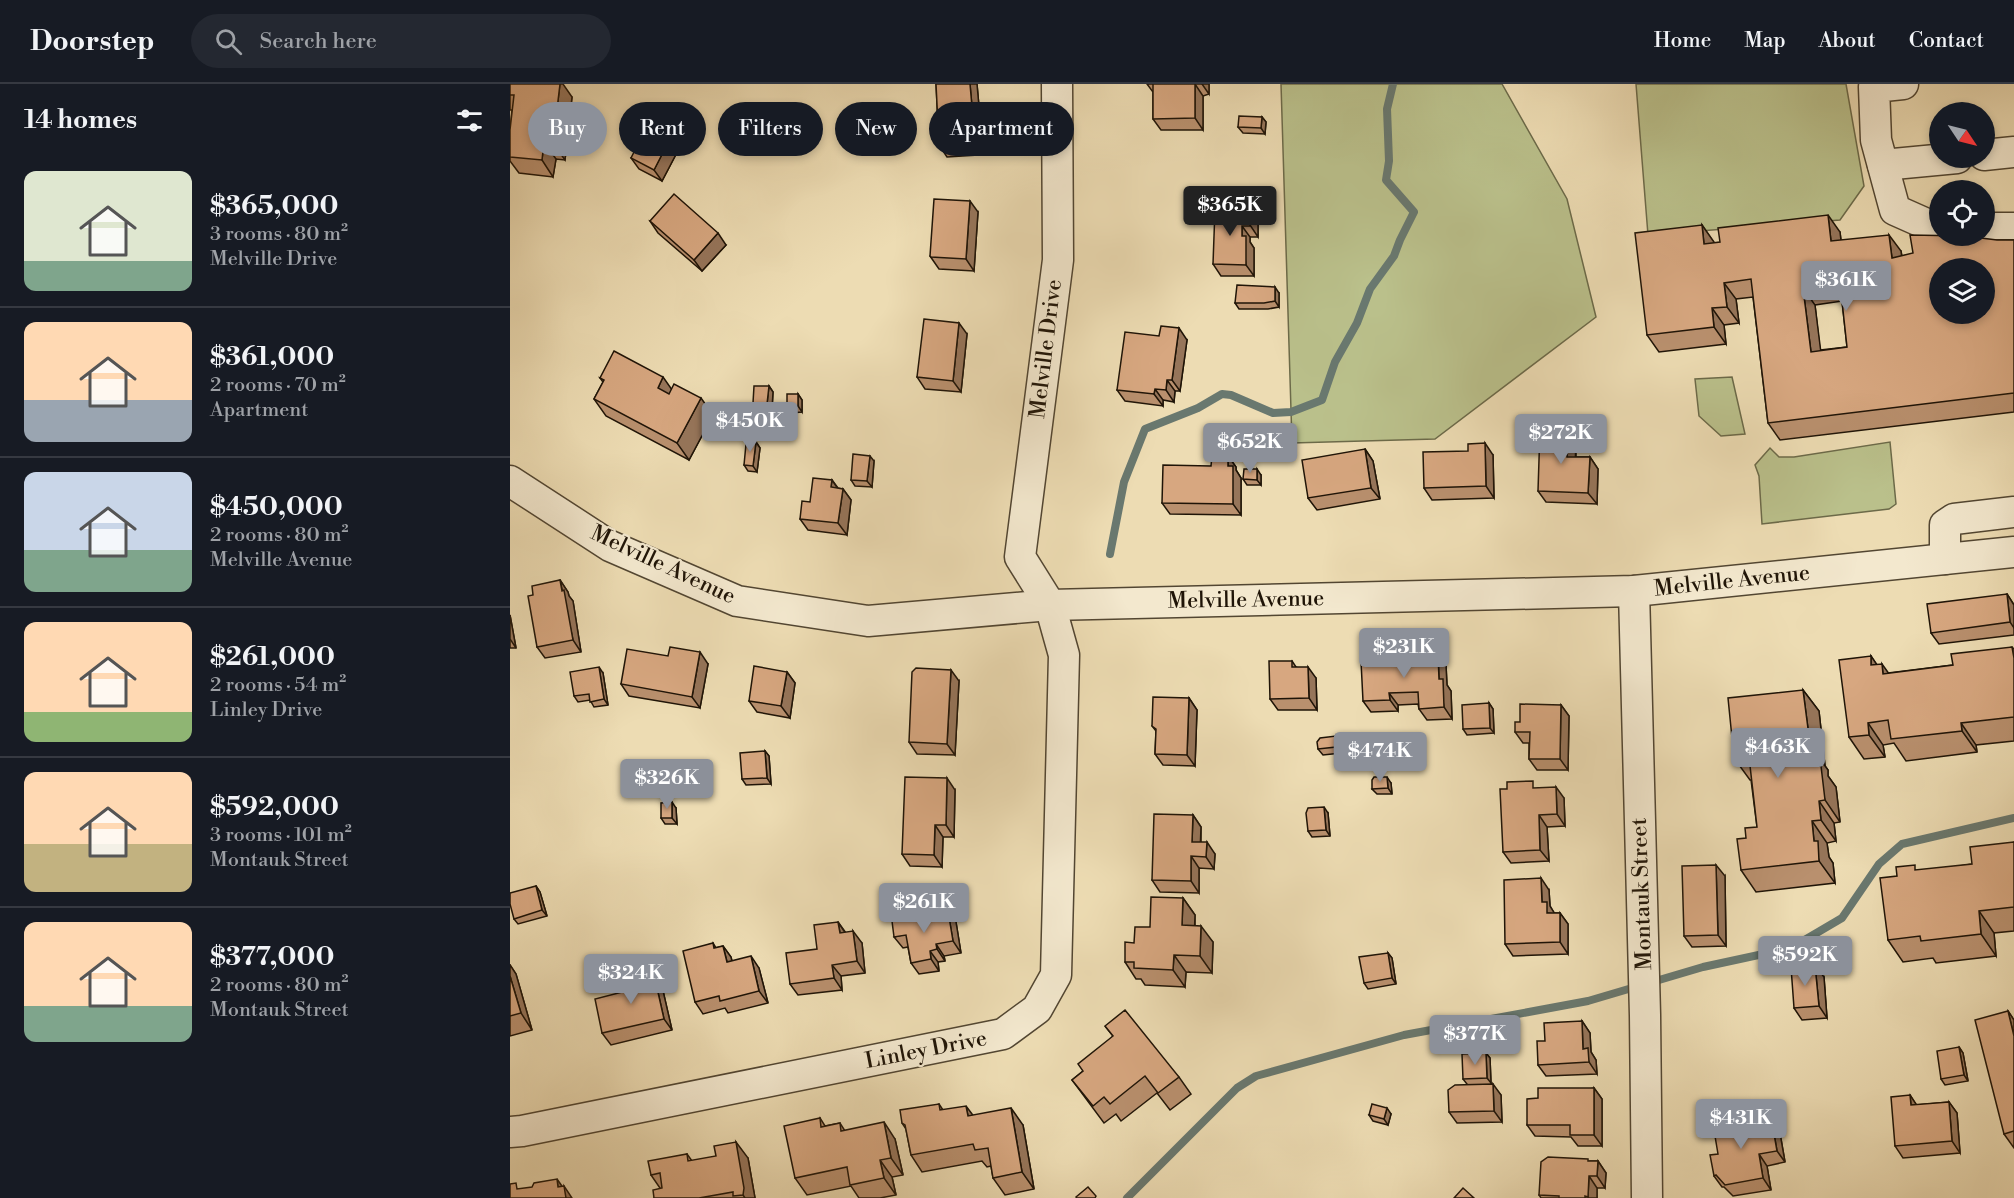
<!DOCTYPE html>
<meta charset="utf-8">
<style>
body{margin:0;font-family:"Libre Bodoni",serif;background:#242831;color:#f1f3f6;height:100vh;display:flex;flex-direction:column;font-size:22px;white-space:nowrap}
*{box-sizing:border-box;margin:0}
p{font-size:20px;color:#9ea1a6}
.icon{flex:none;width:33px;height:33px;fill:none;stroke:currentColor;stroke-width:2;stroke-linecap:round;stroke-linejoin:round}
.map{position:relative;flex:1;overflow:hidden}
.side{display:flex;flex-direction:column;background:#171b24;width:510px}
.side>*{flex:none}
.hud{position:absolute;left:18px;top:18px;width:570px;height:54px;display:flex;gap:12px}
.needle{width:39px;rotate:125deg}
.fabs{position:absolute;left:1419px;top:18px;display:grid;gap:12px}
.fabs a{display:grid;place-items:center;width:66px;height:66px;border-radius:50%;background:#171b24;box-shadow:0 3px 9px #0003;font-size:30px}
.price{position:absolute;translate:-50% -51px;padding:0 14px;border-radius:6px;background:#8c9099;color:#fff;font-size:20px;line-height:39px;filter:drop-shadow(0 2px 3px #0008)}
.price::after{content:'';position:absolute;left:50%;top:36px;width:18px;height:14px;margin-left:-9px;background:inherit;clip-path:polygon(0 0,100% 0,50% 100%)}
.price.current{background:#222;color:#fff}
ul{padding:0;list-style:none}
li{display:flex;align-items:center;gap:18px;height:150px;padding:0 24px}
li+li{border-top:2px solid #363941}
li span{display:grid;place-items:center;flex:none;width:168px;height:120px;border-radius:12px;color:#555}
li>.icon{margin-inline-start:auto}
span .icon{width:72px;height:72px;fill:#fffc;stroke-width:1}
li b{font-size:26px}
h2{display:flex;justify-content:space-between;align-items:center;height:72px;padding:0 24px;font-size:26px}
.tag{padding:0 21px;border-radius:27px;background:#171b24;box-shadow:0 3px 9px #0003;font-size:21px;line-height:54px}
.tag.current{background:#8c9099;color:#fff}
header{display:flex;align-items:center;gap:36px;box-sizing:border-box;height:84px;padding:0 30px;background:#171b24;border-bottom:2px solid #363941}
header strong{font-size:28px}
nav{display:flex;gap:33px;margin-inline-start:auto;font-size:21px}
.search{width:420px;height:54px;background:#242831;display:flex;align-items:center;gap:15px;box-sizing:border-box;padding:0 21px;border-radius:33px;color:#9ea1a6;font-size:22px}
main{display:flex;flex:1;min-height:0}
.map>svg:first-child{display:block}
</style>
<header>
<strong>Doorstep</strong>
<div class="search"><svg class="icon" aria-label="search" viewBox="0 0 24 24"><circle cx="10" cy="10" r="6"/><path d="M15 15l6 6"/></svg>Search here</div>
<nav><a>Home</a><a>Map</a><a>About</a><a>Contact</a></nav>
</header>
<main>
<section class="side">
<h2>14 homes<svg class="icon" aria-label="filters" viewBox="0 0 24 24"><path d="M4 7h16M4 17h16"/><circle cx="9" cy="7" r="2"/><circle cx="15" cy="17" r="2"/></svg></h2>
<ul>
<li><span style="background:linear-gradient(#dfe7d0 75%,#7fa58c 0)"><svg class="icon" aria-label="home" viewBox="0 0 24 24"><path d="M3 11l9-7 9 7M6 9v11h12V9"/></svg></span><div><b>$365,000</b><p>3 rooms · 80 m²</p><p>Melville Drive</p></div></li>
<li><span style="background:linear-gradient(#ffd9b3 65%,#9aa5b1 0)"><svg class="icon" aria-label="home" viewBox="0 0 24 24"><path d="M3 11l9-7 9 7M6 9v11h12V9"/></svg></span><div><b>$361,000</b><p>2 rooms · 70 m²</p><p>Apartment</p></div></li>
<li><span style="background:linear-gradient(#c9d6e8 65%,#7fa58c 0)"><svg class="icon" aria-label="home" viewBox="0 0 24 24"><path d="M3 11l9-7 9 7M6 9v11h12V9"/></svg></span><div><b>$450,000</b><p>2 rooms · 80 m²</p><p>Melville Avenue</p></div></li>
<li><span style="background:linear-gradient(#ffd9b3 75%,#8fb573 0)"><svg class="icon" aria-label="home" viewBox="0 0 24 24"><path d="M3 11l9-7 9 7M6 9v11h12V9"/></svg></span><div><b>$261,000</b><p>2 rooms · 54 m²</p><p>Linley Drive</p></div></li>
<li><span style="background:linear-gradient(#ffd9b3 60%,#c2b280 0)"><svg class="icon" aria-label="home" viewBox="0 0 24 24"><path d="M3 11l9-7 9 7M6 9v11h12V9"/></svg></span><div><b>$592,000</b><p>3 rooms · 101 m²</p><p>Montauk Street</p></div></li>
<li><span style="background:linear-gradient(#ffd9b3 70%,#7fa58c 0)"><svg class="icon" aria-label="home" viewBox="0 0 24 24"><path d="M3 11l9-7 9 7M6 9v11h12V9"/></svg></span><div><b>$377,000</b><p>2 rooms · 80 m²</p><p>Montauk Street</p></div></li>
</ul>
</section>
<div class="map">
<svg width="1504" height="1114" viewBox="0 0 1504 1114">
<rect width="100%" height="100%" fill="#eddcb3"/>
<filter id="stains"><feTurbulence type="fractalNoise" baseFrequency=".00333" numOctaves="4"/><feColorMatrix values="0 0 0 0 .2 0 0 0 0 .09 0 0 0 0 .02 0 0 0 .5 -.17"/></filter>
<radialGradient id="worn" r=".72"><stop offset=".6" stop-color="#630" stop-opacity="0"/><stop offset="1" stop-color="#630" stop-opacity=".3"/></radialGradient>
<g fill="#bac08b" stroke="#6c6a49" stroke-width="1.5">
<path d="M771,0H992L1057,115L1086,233L925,355L782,359Z"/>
<path d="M1126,0H1336L1354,102L1330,136L1138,151Z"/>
<path d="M1222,293L1235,350L1211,352L1189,332L1185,295Z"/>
<path d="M1380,358L1386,420L1379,425L1252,440L1249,392L1245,381L1260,364L1269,373H1284Z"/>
</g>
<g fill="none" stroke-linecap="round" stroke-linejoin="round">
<g stroke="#69786f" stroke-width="8">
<path d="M600,470L614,398L635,345L688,324L712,310L721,311L763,329L781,328L812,316L825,278L847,239L860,205L884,172L890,156L904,128L876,96L879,77L877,25L883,0"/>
<path d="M617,1114L727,1004L746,992L894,951L1078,917L1193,883L1281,864L1332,834L1369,780L1392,760L1504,734"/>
</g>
<defs>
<g id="minor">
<path d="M1393,0L1364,3L1366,56L1385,126L1430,146"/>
<path d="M1474,71L1504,68"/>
<path d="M1373,81L1447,74"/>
<path d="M1474,144H1504"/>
<path d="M0,397L100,462L227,517L358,537L540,521L1124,507L1504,468"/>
<path d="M1435,475V441L1444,435L1504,428"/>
<path d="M1124,507L1135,931L1137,1114"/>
<path d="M0,1048L12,1047L493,950L527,925L546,891L554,571L540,521L510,473L548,176L547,0"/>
</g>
</defs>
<use href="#minor" stroke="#524632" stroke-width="33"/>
<use href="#minor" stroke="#f3e8ce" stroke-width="30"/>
</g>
<g fill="#b9906e" stroke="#1f1407" stroke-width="1.5" fill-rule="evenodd">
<path d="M0,0L62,13L55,76L46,75L43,93L9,89L0,77V46L2,26H0Z"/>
<path d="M426,0H467L471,45L466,48L468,71L437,73L429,61Z"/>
<path d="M637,0H699V10L693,12V46H651L643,35V8Z"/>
<path d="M752,33L756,38L755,50L733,49L728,43Z"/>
<path d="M358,46L357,59H348L344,53Z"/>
<path d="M173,57L152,97L129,85L121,74Z"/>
<path d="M732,126L735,129L748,141V153H740V158L744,164V192H711L703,180Z"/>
<path d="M468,128L464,187L429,185L420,172Z"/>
<path d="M140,137L216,161L192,187L148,149Z"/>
<path d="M1192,141L1204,159L1330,148L1331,156L1391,167L1392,172L1487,156H1504V328L1270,356L1258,339L1243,213L1226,215L1229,239L1214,241L1216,260L1149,268L1137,251ZM1332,217L1337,263L1310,266L1305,221Z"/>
<path d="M769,209V223L758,225H729L725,219Z"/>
<path d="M457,250L451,308L415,305L407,293Z"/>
<path d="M677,256L670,307H665L664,318L653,316V322L615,317L607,306Z"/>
<path d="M90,294L203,331L179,376L96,332L84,315L93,298Z"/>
<path d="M259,302L263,308L262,326L247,325L243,319Z"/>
<path d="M288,310L292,316V328L281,329L277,323Z"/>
<path d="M1066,357V373H1080L1088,385L1087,420L1036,418L1028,407Z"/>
<path d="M246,358L250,364L247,388L238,387L234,381Z"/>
<path d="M855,365L863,377L870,415L807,426L798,414Z"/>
<path d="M983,371L984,414L922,416L914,404Z"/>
<path d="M718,372L726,383V386L731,394V431L660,430L652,419L701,382Z"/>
<path d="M364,377L362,403L345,402L341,396Z"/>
<path d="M751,391V401H737L733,395Z"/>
<path d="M322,396L328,404L333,405L341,416L337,451L298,446L290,435L300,418Z"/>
<path d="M50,496L58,508L59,512L63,517L71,568L35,574L27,563L23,511Z"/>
<path d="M1497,510L1504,521V551L1429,560L1421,549Z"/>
<path d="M0,531L6,564H0Z"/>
<path d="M1502,563L1504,565V657L1466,661L1467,668L1396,677L1384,659L1373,661L1375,673L1354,675L1339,653L1361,572L1366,580L1378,589L1443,581Z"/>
<path d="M782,577L786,583L806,594L807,626H768L760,615Z"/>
<path d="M198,580L190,624L119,612L111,600Z"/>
<path d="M936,581L937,601L941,607L942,635L917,636L909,625L908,620L888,621V627L861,628L853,617Z"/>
<path d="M277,588L285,599L280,634L247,628L239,617Z"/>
<path d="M93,589L98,621L84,623L80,616L68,618L64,612Z"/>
<path d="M449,597L445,671L407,670L399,658Z"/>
<path d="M1293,606L1309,627L1315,682L1318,686V692L1326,703L1330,738L1324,739L1326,757L1317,759L1319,773L1323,779L1325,799L1246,808L1231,786L1236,754L1247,743L1241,696H1240L1224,674Z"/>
<path d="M679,614L687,626L685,682L653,681L645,670L646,647L642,642Z"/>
<path d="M979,619L983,625L984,649L957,651L953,645Z"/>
<path d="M1051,621L1059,632L1058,686H1027L1019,675V659H1013L1005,648L1010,638Z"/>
<path d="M826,652L830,658L831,669L813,671L808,665Z"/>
<path d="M255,667L259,672L261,700L236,701L232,695Z"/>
<path d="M881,699L882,710H867L862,705Z"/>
<path d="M1028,704L1054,714L1055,742L1037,743L1039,777L1001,779L993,768Z"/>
<path d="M445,706L444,753H433L432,783L400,782L392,770Z"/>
<path d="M166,724L167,740H155L151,734Z"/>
<path d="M818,729L820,752L802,753L798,747Z"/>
<path d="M683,731L691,743V758L705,770L704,785L689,784V809L650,808L642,796Z"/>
<path d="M1504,758V847L1484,849L1486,872L1426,879L1423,874L1393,878L1378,856L1387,792L1462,780Z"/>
<path d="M1215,792L1216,862L1182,863L1174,852Z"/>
<path d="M26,802L30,808L37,832L8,840L4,835Z"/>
<path d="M1039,806L1040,822L1044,829H1050L1058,840V870L1003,872L995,860Z"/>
<path d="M673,814L685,831V841L703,858L702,889L676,888L675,903L635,901L631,895H626L615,878L640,843Z"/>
<path d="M328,838L336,849L352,859L355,889L331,892L332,906L288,911L280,900Z"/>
<path d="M446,838L451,869L434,872L435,877L428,878L429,887L409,890L401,879L398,863L393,864L384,853Z"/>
<path d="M203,859L206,864L213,862L221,873L222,877L249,884L258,919L218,929L215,924L193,930L185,918Z"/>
<path d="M878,869L882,874L886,900L858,905L854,899Z"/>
<path d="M0,881L6,890L22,946L0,952Z"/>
<path d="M1314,893L1317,934L1292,936L1284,924Z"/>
<path d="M151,898L162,946L101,961L92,949L128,904Z"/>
<path d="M1498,927L1504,936V1064L1494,1050Z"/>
<path d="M1072,937L1080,949L1081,968L1086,976L1087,990L1036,992L1028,981L1035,957Z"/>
<path d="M595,942L669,993L681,1010L660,1026L647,1009L611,1037L606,1030L594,1039L562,996L573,987L603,952Z"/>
<path d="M1449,963L1453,969L1458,997L1435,1001L1431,995Z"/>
<path d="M976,969L980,974L981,999L991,1011L992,1038L947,1039L939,1028L957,1000L953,995Z"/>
<path d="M1084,1004L1092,1015V1062H1068L1061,1053L1025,1052L1017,1041L1028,1014Z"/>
<path d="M1400,1011L1406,1021L1439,1018L1447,1029L1450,1069L1393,1074L1385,1062Z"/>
<path d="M429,1020L433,1026L513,1041L524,1105L495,1111L483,1094L481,1082L477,1083L472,1077L412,1088L401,1071L396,1045L392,1039Z"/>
<path d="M881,1030L878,1041L863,1037L859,1031Z"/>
<path d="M310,1034L315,1042L330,1039L335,1047L385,1055L393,1091L382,1093L386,1111L370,1114H349L341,1102L297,1111L285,1094Z"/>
<path d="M1262,1038L1270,1049L1275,1078L1257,1082L1261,1106L1223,1112L1214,1103H1212L1204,1092L1208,1070L1250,1040Z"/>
<path d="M177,1070L182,1077L238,1074L245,1114H144L150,1104L141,1091Z"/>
<path d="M1080,1077H1088L1096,1089L1095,1104H1087V1114H1031L1029,1111Z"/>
</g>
<g fill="#96755a" stroke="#1f1407" stroke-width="1.5">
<path d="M50,0H53L62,13L55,76L43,59Z"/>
<path d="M460,0H467L471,45L463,34Z"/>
<path d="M685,0L693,12V46L685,34Z"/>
<path d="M692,0H699V10Z"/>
<path d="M752,33L756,38L755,50L751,44Z"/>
<path d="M458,36L466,48L468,71L460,59Z"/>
<path d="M354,40L358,46L357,59L353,53Z"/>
<path d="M165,45L173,57L152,97L144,86Z"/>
<path d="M34,58L46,75L43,93L32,76Z"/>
<path d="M460,117L468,128L464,187L456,175Z"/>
<path d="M732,126L740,136V129L748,141V153L732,129Z"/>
<path d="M1318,131L1330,148L1333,174L1321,157Z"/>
<path d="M1192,141L1204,158L1205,177L1194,160Z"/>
<path d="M732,142L740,153V158L744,164V192L736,181L732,152Z"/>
<path d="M208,149L216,161L192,187L184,176Z"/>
<path d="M1379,151L1391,167L1394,191L1382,174Z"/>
<path d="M1214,199L1226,215L1229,239L1217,223Z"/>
<path d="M765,203L769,209V223L765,217Z"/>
<path d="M1293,204L1305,221L1313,285L1301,268Z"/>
<path d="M1202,224L1214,241L1216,260L1204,243Z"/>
<path d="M449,239L457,250L451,308L443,297Z"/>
<path d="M669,244L677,256L670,307L662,296Z"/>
<path d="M153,293L165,310L160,321L148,304Z"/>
<path d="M657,296L665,307L664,318L656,306Z"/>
<path d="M259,302L263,308L262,326L257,320Z"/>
<path d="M645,305L653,316V322L644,310Z"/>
<path d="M288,310L292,316V328L288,322Z"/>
<path d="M191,314L203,331L179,376L167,359Z"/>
<path d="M1058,345L1066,357L1065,384L1057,373Z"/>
<path d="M246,358L250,364L247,388L243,382Z"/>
<path d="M975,359L983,371L984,414L976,402Z"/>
<path d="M855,365L863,377L870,415L861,404Z"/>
<path d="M360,372L364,377L362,403L357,397Z"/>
<path d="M718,372L726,383V386L731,394V431L723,420L718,382Z"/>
<path d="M1080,373L1088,385L1087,420L1078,409Z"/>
<path d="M747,385L751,391V401L747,396Z"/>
<path d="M322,396L330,408L321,403Z"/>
<path d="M333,405L341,416L337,451L328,439Z"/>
<path d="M50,496L58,508L59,512L63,517L71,568L63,556Z"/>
<path d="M1497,510L1504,521V544L1500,538Z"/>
<path d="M0,531L6,564L0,555Z"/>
<path d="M190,568L198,580L190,624L182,613Z"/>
<path d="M928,569L936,581L937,601L941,607L942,635L934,623L929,595Z"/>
<path d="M1361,572L1376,594L1361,581Z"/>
<path d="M1372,580L1387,601L1373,590Z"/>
<path d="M89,583L93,589L98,621L94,615Z"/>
<path d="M798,583L806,594L807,626L799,614Z"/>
<path d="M441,586L449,597L445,671L437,660Z"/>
<path d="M277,588L285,599L280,634L271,622Z"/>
<path d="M1293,606L1309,627L1315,682L1300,660Z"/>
<path d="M879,609L888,621V627L880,616Z"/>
<path d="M679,614L687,626L685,682L677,671Z"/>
<path d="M979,619L983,625L984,649L980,644Z"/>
<path d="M1051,621L1059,632L1058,686L1050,675Z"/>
<path d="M1358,639L1373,661L1375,673L1359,651Z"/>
<path d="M1451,639L1466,661L1467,668L1452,647Z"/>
<path d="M826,652L830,658L831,669L826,663Z"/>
<path d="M1296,661L1303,671L1302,664L1318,686V692L1326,703L1330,738L1315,716L1304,682L1296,665Z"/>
<path d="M255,667L259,672L261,700L257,694Z"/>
<path d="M877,693L881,699L882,710L878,704Z"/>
<path d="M437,694L445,706L444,753L436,741Z"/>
<path d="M1046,703L1054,714L1055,742L1047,730Z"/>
<path d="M1309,717L1324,739L1326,757L1311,736Z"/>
<path d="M162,718L166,724L167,740L162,734Z"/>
<path d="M814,723L818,729L820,752L816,746Z"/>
<path d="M683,731L691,743L690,769L682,758Z"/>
<path d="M1029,731L1037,743L1039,777L1030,766Z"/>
<path d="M1302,737L1317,759L1319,773L1323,779L1325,799L1309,777L1304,757Z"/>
<path d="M425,741L433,753L432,783L424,771Z"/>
<path d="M697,758L705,770L704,785L696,773Z"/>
<path d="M681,772L689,784V809L681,797Z"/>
<path d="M1206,781L1215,792L1216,862L1208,851Z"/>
<path d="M1031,794L1039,806L1040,822L1045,830L1037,829L1032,818Z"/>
<path d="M26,802L30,808L37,832L32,826Z"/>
<path d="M673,814L685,831L684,858L672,841Z"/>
<path d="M438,827L446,838L451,869L443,857Z"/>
<path d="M1469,827L1484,849L1486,872L1471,850Z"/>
<path d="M1050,829L1058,840V870L1050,858Z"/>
<path d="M328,838L336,850L330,849Z"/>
<path d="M691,842L703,858L702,889L690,872Z"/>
<path d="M343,847L352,859L355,889L347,877Z"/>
<path d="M426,860L434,872L435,877L427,865Z"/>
<path d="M213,862L221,873L225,890L217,878Z"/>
<path d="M420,867L428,878L429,887L421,875Z"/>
<path d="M878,869L882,874L886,900L882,894Z"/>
<path d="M664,871L676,888L675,903L663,886Z"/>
<path d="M241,872L249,884L258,919L249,907Z"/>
<path d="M0,881L6,890L22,946L11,929L0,892Z"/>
<path d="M322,881L331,892L332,906L324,894Z"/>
<path d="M1305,881L1314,893L1317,934L1309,922Z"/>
<path d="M143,886L151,898L162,946L154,935Z"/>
<path d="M1498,927L1504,936V952Z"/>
<path d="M1072,937L1080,949L1081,968L1086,976L1087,990L1079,978L1073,965Z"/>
<path d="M1449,963L1453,969L1458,997L1454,991Z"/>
<path d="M976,969L980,974L981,999L977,994Z"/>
<path d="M983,1000L991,1011L992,1038L984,1027Z"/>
<path d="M1084,1004L1092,1015V1062L1084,1051Z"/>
<path d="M1400,1011L1408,1023L1401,1021Z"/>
<path d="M1439,1018L1447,1029L1450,1069L1442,1057Z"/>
<path d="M456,1022L468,1038L458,1032Z"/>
<path d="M501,1024L513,1041L524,1105L512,1088Z"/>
<path d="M877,1024L881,1030L878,1041L874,1035Z"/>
<path d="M1245,1032L1253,1044L1246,1041Z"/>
<path d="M374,1038L385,1055L393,1091L381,1074Z"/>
<path d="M1262,1038L1270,1049L1275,1078L1267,1067Z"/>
<path d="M226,1058L238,1074L245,1114H235L233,1111Z"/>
<path d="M1249,1070L1257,1082L1261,1106L1253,1094Z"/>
<path d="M370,1076L382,1093L386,1111L374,1094Z"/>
<path d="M1088,1077L1096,1089L1095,1104L1087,1092Z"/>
<path d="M1079,1092L1087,1104V1114H1079L1078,1113Z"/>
<path d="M47,1095L54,1105V1102L62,1114H56L48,1103Z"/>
</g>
<g fill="#d7a780" stroke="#1f1407" stroke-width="1.5" fill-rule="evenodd">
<path d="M0,0H50L43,59L34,58L32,76L0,73V46L4,11H0Z"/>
<path d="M426,0H460L463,34L458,36L460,59L429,61Z"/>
<path d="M643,0H685V34L643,35Z"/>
<path d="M729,32L752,33L751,44L728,43Z"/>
<path d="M142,33L165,45L144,86L121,74Z"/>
<path d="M346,40H354L353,53H344L343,45Z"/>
<path d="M164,110L208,149L184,176L140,137Z"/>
<path d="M424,115L460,117L456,175L421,173L420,172Z"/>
<path d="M705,125L732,126V129H740V142H732V152H736V181L703,180Z"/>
<path d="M1318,131L1321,157L1379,151L1382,174L1403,169L1400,151L1455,152L1487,156H1504V309L1258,339L1241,195L1214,199L1217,223L1202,224L1204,243L1137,251L1125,149L1192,141L1194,160L1210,158L1208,144ZM1430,184H1474V230H1430ZM1330,199L1337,263L1301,268L1293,204Z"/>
<path d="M727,201L765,203V217L754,219H725Z"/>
<path d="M414,235L449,239L443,297L407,293Z"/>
<path d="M651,242L669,244L662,296H657L656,306L645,305L644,310L607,306L615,248L649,252Z"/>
<path d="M104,267L153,293L148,304L159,310L164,300L191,314L167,359L84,315L94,296L90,294Z"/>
<path d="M244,302H259L257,320L243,319Z"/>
<path d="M277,310H288V322L277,323Z"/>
<path d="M1030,345H1058L1057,373H1080L1078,409L1028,407Z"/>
<path d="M238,357L246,358L243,382L234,381L236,360Z"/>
<path d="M975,359L976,402L914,404L913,368L958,367V360Z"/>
<path d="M855,365L861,404L798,414L792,376Z"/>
<path d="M343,370L360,372L357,397L341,396Z"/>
<path d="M702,372H718V382H723V420L652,419L653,381L701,382Z"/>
<path d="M734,385H747V396L733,395Z"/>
<path d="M303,394L322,396L321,403L333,405L328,439L290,435L292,417L300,418Z"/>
<path d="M50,496L52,507L54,506L63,556L27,563L18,512L23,511L22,502Z"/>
<path d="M1497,510L1500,538L1421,549L1417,520Z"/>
<path d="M160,563L190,568L182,613L111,600L117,565L158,572Z"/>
<path d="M1502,563L1504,574V633L1451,639L1452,647L1381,655L1378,636L1358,639L1359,651L1339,653L1329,576L1361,572V581L1372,580L1373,590L1443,581L1441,570Z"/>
<path d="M928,569L929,595H933L934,623L909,625L908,608L879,609L880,616L853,617L851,577L898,575V570Z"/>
<path d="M759,577H782V583H798L799,614L760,615Z"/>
<path d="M244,582L277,588L271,622L239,617Z"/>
<path d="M89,583L94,615L80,618L79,610L64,612L60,588Z"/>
<path d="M406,584L441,586L437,660L399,658L402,588Z"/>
<path d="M1293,606L1300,660L1296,661V665L1302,664L1304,682H1311L1315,716L1309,717L1311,736L1302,737L1304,757H1308L1309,777L1231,786L1227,755L1236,754L1235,744L1247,743L1239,673L1224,674L1218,614Z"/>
<path d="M643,613L679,614L677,671L645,670L646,645L642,642Z"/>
<path d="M979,619L980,644L953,645L952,621Z"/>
<path d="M1010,620L1051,621L1050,675H1019L1020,648H1005V638H1010Z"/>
<path d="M826,652V663L808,665L807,658L810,654Z"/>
<path d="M255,667L257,694L232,695L230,669Z"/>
<path d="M395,693L437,694L436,741H425L424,771L392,770Z"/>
<path d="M864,693H877L878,704L862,705V696Z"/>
<path d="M1023,697V704L1046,703L1047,730L1029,731L1030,766L993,768L990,705H997V698Z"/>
<path d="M162,718V734H151V719Z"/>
<path d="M814,723L816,746L798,747L796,729L798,724Z"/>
<path d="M644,730L683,731L682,758H697L696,773L681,772V797L642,796Z"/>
<path d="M1504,758V823L1469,827L1471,850L1411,857L1410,852L1378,856L1370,794L1387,792L1386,783L1405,781V786L1462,780L1460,763Z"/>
<path d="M1206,781L1208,851L1174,852L1172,782Z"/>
<path d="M1031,794L1032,818H1037V829H1050V858L995,860L994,796Z"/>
<path d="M26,802L32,826L4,835L0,820V809Z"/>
<path d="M641,813L673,814L672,841L691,842L690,872L664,871L663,886L624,884V878H615V858L624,859L625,843H640Z"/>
<path d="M438,827L443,857L426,860L427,865L420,867L421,875L401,879L396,851L384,853L382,837Z"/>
<path d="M328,838L330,849L343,847L347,877L322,881L324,894L280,900L276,869L307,865L304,841Z"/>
<path d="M203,859L204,864L213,862L217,878L241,872L249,907L210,917L209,912L185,918L173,867Z"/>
<path d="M878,869L882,894L854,899L849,873Z"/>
<path d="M1305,881L1309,922L1284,924L1281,883Z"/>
<path d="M143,886L154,935L92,949L85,915L128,904L125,890Z"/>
<path d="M0,892L11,929L0,932Z"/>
<path d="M615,926L669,993L648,1009L635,992L600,1020L594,1013L583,1022L562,996L573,987L568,980L603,952L595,942Z"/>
<path d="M1498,927L1504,952V1047L1494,1050L1465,936Z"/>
<path d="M1072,937L1073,965L1078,964L1079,978L1028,981L1027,957H1035L1034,939Z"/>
<path d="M1449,963L1454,991L1431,995L1427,967Z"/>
<path d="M976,969L977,994L953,995L952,970Z"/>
<path d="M983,1000L984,1027L939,1028L938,1006L945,1001Z"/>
<path d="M1028,1004H1084V1051H1060V1041H1017V1015L1028,1014Z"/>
<path d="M1400,1011L1401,1021L1439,1018L1442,1057L1385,1062L1381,1013Z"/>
<path d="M429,1020L430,1026L456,1022L458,1032L501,1024L512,1088L483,1094L478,1064L465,1066L463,1060L401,1071L395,1041L392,1039L390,1026Z"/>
<path d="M862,1020L877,1024L874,1035L859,1031Z"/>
<path d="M1245,1032L1246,1041L1262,1038L1267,1067L1249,1070L1253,1094L1215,1101L1206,1091L1204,1092L1200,1071L1208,1070L1203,1040Z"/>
<path d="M310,1034L311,1043L330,1039L331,1047L374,1038L381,1074L370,1076L374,1094L340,1101L337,1083L285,1094L274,1042Z"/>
<path d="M226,1058L234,1104L233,1111L223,1112V1108L189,1114H144L143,1106L152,1104L150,1089L141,1091L138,1077L177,1070L178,1077L206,1072L204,1062Z"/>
<path d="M1038,1073L1078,1075V1077H1088L1087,1092H1079L1078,1113L1075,1112V1114H1049V1112L1029,1111L1031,1078Z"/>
<path d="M47,1095L48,1103L54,1102L56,1114H0V1100L6,1099L7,1105L22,1103L24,1099Z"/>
<path d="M578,1103L586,1112L585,1114H567L566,1113Z"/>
<path d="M953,1104L964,1114H944Z"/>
</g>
<g text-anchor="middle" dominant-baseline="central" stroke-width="4.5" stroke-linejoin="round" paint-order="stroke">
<g font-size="22" fill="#1f1407" stroke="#f3e8ce">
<text transform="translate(536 265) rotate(-83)">Melville Drive</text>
<text transform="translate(153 481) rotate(25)">Melville Avenue</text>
<text transform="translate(1222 497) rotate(-6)">Melville Avenue</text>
<text transform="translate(736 516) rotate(-1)">Melville Avenue</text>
<text transform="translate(1132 810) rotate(-92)">Montauk Street</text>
<text transform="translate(416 966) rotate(-11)">Linley Drive</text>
</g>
</g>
<rect width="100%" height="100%" filter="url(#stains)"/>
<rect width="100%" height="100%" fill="url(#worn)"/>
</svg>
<div class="fabs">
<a><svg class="needle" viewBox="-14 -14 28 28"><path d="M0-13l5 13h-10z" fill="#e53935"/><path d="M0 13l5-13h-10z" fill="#9ea1a6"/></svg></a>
<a><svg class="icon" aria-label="locate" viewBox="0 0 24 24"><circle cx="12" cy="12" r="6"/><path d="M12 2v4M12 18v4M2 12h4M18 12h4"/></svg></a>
<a><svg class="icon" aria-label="layers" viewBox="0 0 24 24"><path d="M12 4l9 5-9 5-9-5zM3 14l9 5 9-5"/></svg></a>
</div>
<b class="price current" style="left:720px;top:153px">$365K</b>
<b class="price" style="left:1336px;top:228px">$361K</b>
<b class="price" style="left:240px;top:369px">$450K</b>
<b class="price" style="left:1051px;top:381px">$272K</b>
<b class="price" style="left:740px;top:390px">$652K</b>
<b class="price" style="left:894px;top:595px">$231K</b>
<b class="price" style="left:1268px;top:695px">$463K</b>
<b class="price" style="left:870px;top:699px">$474K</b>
<b class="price" style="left:157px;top:726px">$326K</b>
<b class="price" style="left:414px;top:850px">$261K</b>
<b class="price" style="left:1295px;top:903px">$592K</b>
<b class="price" style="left:121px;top:921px">$324K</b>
<b class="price" style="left:965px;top:982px">$377K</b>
<b class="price" style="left:1231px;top:1066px">$431K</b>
<div class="hud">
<a class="tag current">Buy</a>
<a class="tag">Rent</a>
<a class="tag">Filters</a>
<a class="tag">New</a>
<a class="tag">Apartment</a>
</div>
</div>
</main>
